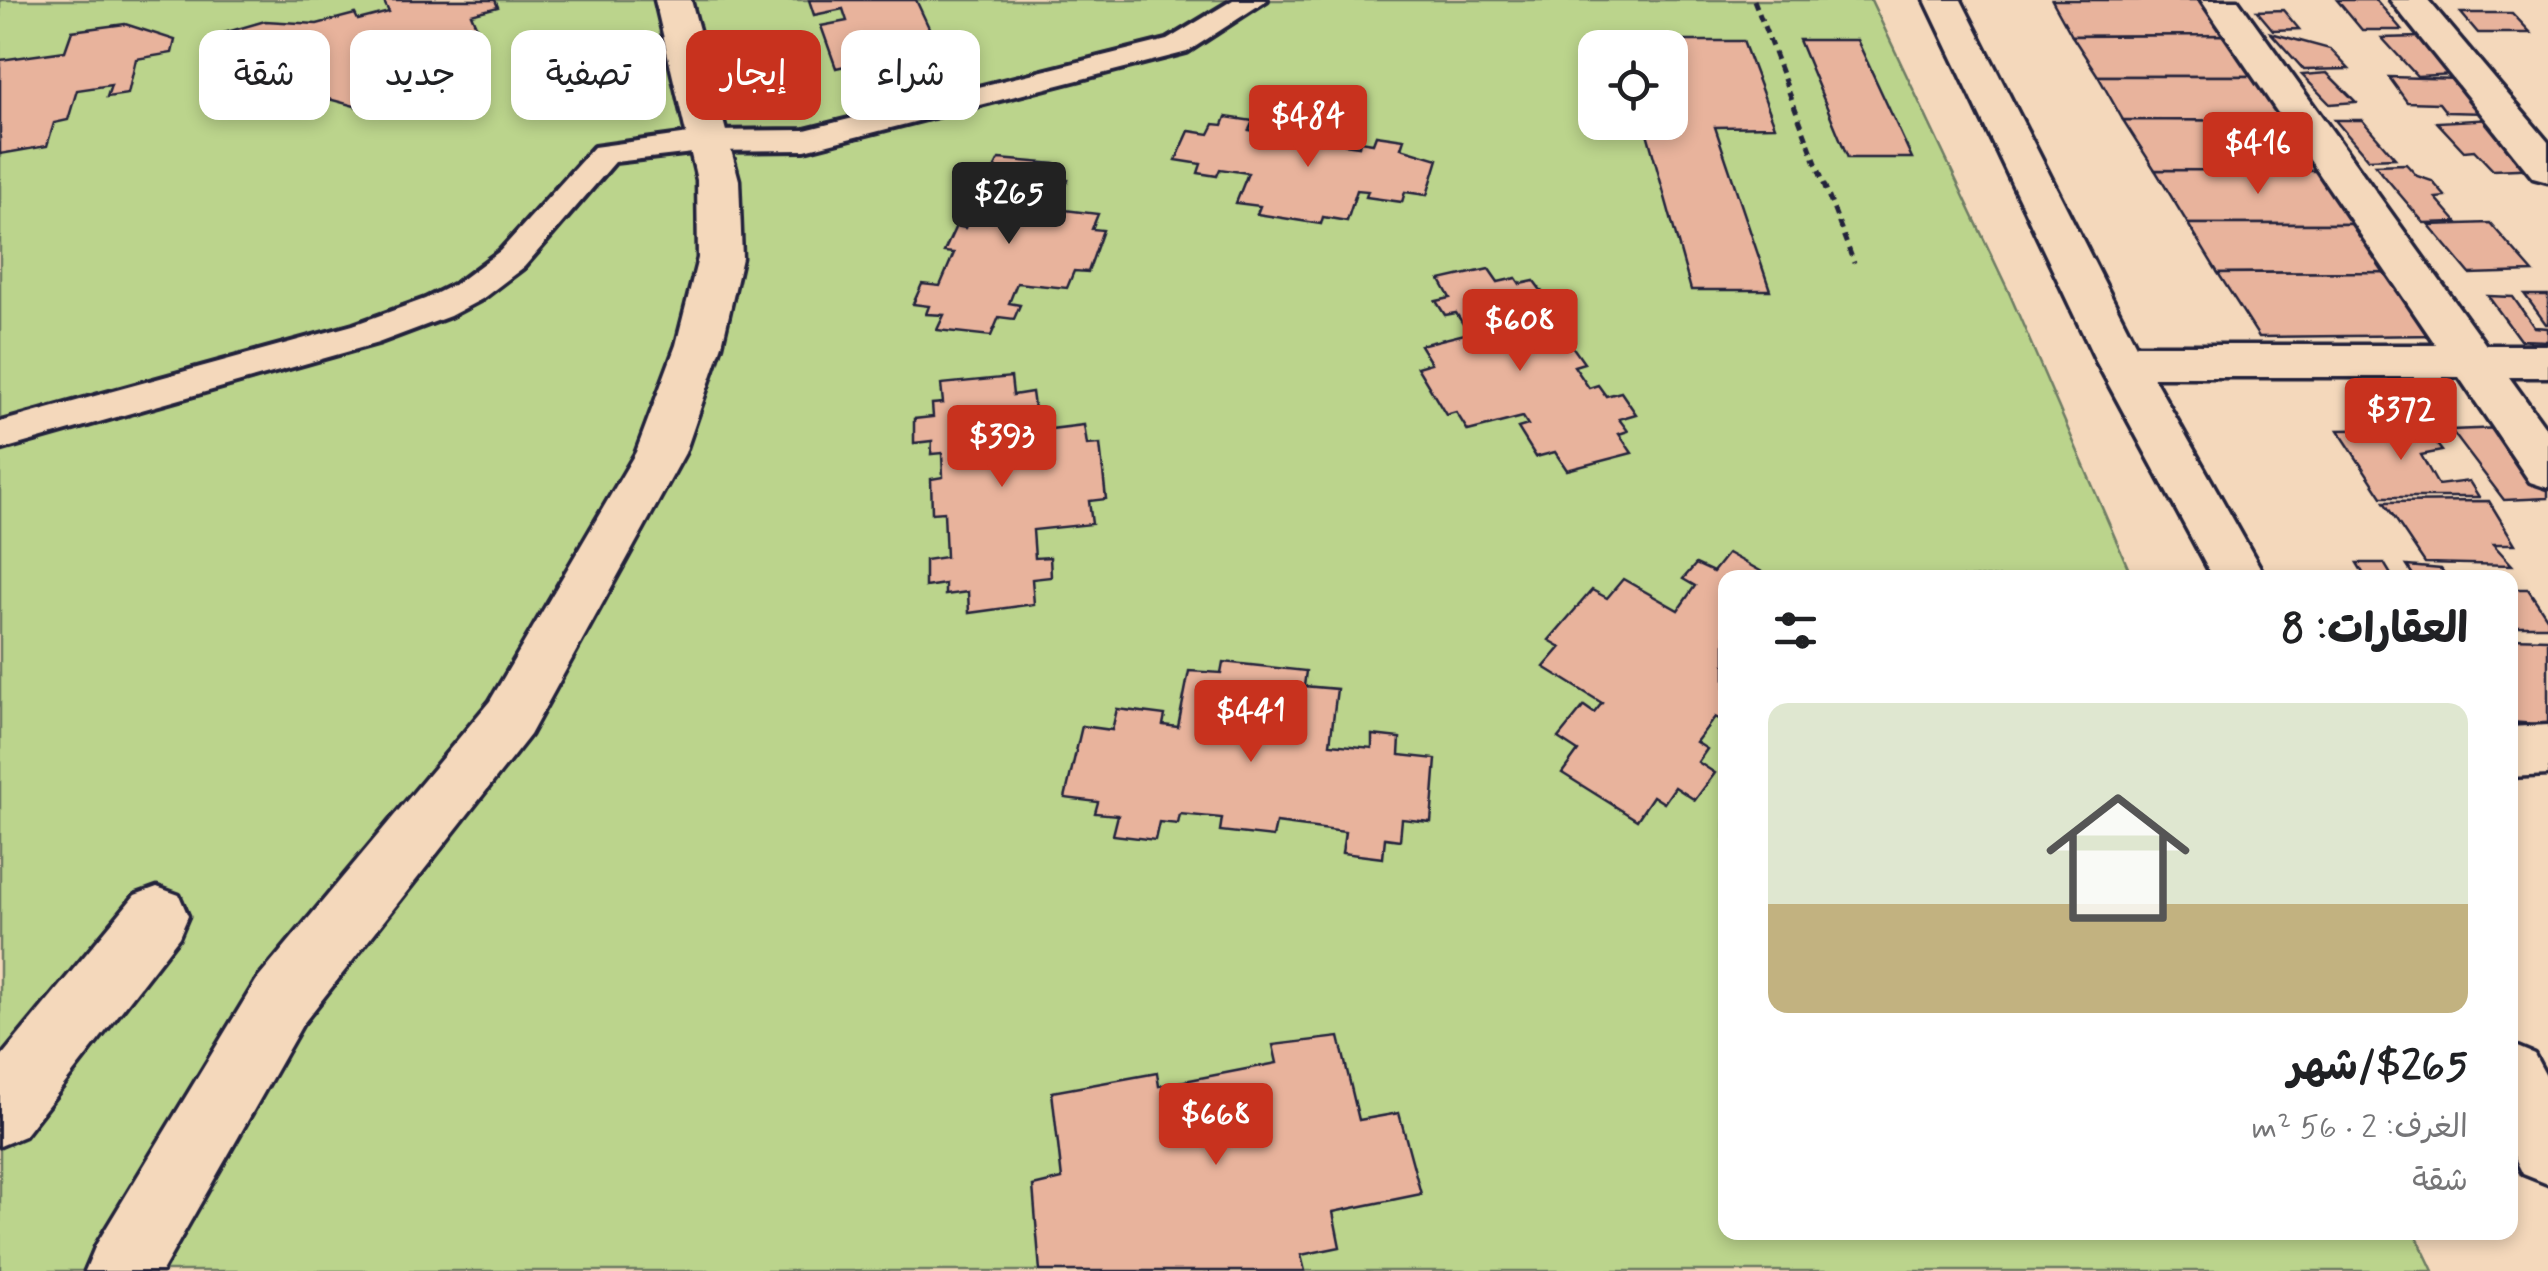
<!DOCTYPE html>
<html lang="ar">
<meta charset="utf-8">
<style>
body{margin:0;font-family:Mynerve,"Playpen Sans Arabic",sans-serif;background:#f6f6f6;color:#202124;direction:rtl;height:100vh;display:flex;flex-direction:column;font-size:38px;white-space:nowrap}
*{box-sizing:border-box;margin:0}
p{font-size:32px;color:#757577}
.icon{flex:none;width:55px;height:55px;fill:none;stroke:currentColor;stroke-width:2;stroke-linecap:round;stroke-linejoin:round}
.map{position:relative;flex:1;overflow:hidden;direction:ltr}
.side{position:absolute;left:1718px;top:570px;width:800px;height:670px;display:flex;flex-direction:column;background:#fff;border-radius:20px;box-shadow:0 5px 15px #0003;direction:rtl}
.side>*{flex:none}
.hud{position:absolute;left:30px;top:30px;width:950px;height:90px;direction:rtl;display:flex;gap:20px}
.buttons{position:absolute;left:1578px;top:30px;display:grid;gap:20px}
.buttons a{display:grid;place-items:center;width:110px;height:110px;border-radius:20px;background:#fff;box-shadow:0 5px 15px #0003;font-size:50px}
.price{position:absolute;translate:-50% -85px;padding:0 22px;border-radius:10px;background:#c8321e;color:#fff;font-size:32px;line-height:65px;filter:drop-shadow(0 2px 5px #0008)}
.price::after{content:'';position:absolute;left:50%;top:60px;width:30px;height:22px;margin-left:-15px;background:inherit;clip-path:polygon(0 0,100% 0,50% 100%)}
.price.selected{background:#222;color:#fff}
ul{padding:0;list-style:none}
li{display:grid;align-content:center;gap:20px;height:530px;padding:0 50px}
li+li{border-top:2px solid #e0e0e0}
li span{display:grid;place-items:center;height:310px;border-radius:20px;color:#555}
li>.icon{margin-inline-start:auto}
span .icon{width:180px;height:180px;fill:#fffc;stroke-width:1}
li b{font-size:42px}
h2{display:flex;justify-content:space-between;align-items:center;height:120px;padding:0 50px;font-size:42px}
.tag{padding:0 35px;border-radius:20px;background:#fff;box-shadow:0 5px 15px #0003;font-size:35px;line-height:90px}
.tag.selected{background:#c8321e;color:#fff}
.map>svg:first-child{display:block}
</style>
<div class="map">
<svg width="2548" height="1271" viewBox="0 0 2548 1271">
<rect width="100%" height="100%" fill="#f4d8bb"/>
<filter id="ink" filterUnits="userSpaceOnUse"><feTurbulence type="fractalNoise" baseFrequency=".01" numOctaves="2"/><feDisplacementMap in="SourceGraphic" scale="20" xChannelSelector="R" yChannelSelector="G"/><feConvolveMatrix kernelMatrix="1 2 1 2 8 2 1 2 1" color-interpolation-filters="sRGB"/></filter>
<g filter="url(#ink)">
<path fill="#bbd48c" stroke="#6e7b64" stroke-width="2.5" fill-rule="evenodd" d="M0,0H1871L2007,288L2132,577L1725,578V1232L2415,1233L2433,1271H0ZM1595,48H1670V122H1595Z"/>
<g fill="#e8b39c" stroke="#22223b" stroke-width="2.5">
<path d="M383,0H495L498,7L471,14L483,42L451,50L443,42L433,45L444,69L425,74L433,92L369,110L307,93L257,107L249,76L222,74L207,43L222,39L220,34L265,21L317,24L355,14L358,20L389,12Z"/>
<path d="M809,0H916L938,47L919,51L927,67L871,79L863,62L836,68L821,26L847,21L843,9L814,15Z"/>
<path d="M2052,0H2206L2232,35L2072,36Z"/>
<path d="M2337,0H2376L2402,30H2362Z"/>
<path d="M2283,10L2299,29L2273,30L2257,11Z"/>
<path d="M2461,13H2512L2531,33H2478Z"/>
<path d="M125,24L175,40L172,53L136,59L128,94L107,97L111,85L77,90L68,120L54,123L47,146L0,154V60L65,51L72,31Z"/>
<path d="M2271,33L2330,49L2349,69L2304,70Z"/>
<path d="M2232,35L2260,76H2098L2072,36Z"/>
<path d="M2420,37L2456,74L2417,76L2382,38Z"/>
<path d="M1799,40H1857L1912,158H1848Z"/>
<path d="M1621,41H1743L1775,126L1715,127L1770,290H1691L1644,122H1670V48H1623Z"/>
<path d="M2327,73L2356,102L2330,104L2302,75Z"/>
<path d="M2098,76H2260L2293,121L2123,120Z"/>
<path d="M2389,77L2461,79L2486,113L2446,112L2439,103L2407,102Z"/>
<path d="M1226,117L1253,121L1249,130L1294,137L1297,131L1332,136L1330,142L1359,146L1360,141L1373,143L1376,135L1404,139L1401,148L1438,159L1427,195L1405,192L1402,202L1366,197L1368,191L1357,190L1347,221L1323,217L1321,224L1257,214L1260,206L1236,203L1248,173L1220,169L1217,176L1198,173L1201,164L1176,160L1189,131L1209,134L1214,124L1223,125Z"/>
<path d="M2494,119L2541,168L2493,170L2474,150L2464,151L2437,122Z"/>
<path d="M2123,120L2293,121L2327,171L2155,170Z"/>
<path d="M2335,120H2362L2395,158L2368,159Z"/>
<path d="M999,159L1057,164L1051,178L1068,180L1059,202L1050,201L1048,208L1098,214L1092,229L1103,230L1088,272L1074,271L1067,288L1017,283L1009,303L1020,305L1014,319L999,317L991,336L937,330L944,315L926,314L929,306L913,304L922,284L940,286L954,253L944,252L956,226L965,228L973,209L965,208L969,199L955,198L964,180L979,181L984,172L992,173Z"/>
<path d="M2406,164L2417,176L2432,181L2446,197L2436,198L2457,222L2424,223L2375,165Z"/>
<path d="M2155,170L2327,171L2364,224H2188Z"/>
<path d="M2490,223L2533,272L2470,274L2429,225Z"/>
<path d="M2188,224H2364L2397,272L2218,273Z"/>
<path d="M1489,269L1498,282L1516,278L1520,284L1534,281L1548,300L1532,304L1554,338L1565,336L1584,363L1574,366L1589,388L1598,385L1606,396L1621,392L1636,414L1619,419L1628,431L1619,434L1632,453L1567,470L1555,452L1536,457L1518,428L1528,425L1523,417L1468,431L1456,412L1446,415L1417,367L1431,363L1420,345L1469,333L1456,313L1445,315L1436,301L1450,298L1440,280Z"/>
<path d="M2397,272L2442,335L2259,337L2218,273Z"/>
<path d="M2525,295H2548V324H2546Z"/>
<path d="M2488,296L2513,297L2534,327L2548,328V341L2520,340Z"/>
<path d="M1011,377L1013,395L1032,392L1036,421L1025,423L1026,432L1084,425L1087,445L1100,444L1106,499L1089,501L1092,524L1033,530L1035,558L1050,557L1051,577L1032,579L1034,604L969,613L968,592L945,595V584L925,587V560L946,557L944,512L932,513L931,479L943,477L942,453L931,454L932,441L914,443V419L933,417L932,404L943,403L941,384Z"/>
<path d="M2502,428L2548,489V498L2504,500L2451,430Z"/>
<path d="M2425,429L2442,451L2421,455L2438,485L2469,481L2479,497H2382L2338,430Z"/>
<path d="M2489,501L2515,544H2493L2512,565L2425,563L2384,502Z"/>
<path d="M1728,553L1773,578H1725V722L1715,717L1696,742L1707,749L1698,762L1715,773L1695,800L1675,787L1664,803L1653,796L1637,820L1562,773L1578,751L1558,738L1584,706L1594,713L1602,703L1544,667L1561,647L1549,640L1592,590L1607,598L1623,579L1678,610L1695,586L1683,579L1696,564L1713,572Z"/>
<path d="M2357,563H2384L2393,578H2366Z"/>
<path d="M2407,566L2441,569L2448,578H2415Z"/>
<path d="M2510,589H2528L2548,619V626H2510Z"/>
<path d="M2510,638L2548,639V725L2510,722Z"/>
<path d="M1223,662L1306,671L1304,686L1337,689L1330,744L1372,748V735L1400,738L1399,755L1436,759L1431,822L1402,819L1400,840L1385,838L1383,858L1342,853L1345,832L1276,823L1273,837L1220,831L1222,818L1180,814L1178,824L1159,822L1155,840L1113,835L1118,815L1095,813L1098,802L1065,798L1082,726L1112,730L1117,709L1165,715L1163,725L1178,727L1189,671L1221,673Z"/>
<path d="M1339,1037L1359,1120L1399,1113L1421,1194L1333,1212L1340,1247L1301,1255L1305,1271H1040L1033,1186L1062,1179L1052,1092L1157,1073L1159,1086L1277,1063L1273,1045Z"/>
</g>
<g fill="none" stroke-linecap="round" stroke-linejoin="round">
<defs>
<path id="lane" d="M1233,0H1267L1187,52L805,150L710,151L615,162L524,267L482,299L450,316L378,343L0,450V422L353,325L425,299L457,283L500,251L594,147L710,131L805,130L1167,40Z"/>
<g id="street">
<path d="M655,0H691L739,180L742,258L722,345L685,453L530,735L302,1025L162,1271H85L96,1245L256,981L490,701L636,452L676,345L698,258L697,180Z"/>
<path d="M2201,0H2238L2486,345H2548V377H2509L2548,431V488L2530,482L2459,377H2120L2103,373L2096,361L2103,349L2120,345H2436Z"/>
<path d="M2390,0H2428L2548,142V182L2533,178Z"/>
<path d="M2548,725V775L2510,777V727Z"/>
<path d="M157,887L179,895L188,916L179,937L24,1136L0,1146V1058L135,895Z"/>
</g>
<g id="secondary">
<path d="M1925,0H1961L2144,361L2266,578H2213L2096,361Z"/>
<path d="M2510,1044L2534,1054L2548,1080V1184L2523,1174L2510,1148Z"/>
</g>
</defs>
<use href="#lane" stroke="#22223b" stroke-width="8"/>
<use href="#street" stroke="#22223b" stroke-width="7"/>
<use href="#secondary" stroke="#22223b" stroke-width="7"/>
<path stroke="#22223b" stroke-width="5" stroke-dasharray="8 6" stroke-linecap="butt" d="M1754,0L1854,263"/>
<use href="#lane" fill="#f4d8bb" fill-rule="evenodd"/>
<use href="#street" fill="#f4d8bb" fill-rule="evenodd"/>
<use href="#secondary" fill="#f4d8bb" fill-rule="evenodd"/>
</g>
</g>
</svg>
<div class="buttons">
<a><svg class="icon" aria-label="locate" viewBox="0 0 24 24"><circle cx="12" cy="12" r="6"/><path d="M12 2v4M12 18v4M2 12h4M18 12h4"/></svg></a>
</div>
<b class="price" style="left:1308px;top:170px">$484</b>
<b class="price" style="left:2258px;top:197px">$416</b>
<b class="price selected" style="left:1009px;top:247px">$265</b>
<b class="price" style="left:1520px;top:374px">$608</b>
<b class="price" style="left:2401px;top:463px">$372</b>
<b class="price" style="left:1002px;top:490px">$393</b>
<b class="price" style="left:1251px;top:765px">$441</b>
<b class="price" style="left:1216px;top:1168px">$668</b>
<div class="hud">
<a class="tag">شراء</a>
<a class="tag selected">إيجار</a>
<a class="tag">تصفية</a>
<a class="tag">جديد</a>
<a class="tag">شقة</a>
</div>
<section class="side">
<h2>العقارات: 8<svg class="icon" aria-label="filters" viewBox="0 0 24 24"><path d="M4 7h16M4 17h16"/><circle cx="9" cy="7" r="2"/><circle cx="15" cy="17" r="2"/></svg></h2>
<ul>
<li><span style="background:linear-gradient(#dfe7d0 65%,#c2b280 0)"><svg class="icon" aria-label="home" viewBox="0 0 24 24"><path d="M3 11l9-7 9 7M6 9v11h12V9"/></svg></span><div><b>$265/شهر</b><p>الغرف: 2 · 56 m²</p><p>شقة</p></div></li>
</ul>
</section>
</div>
